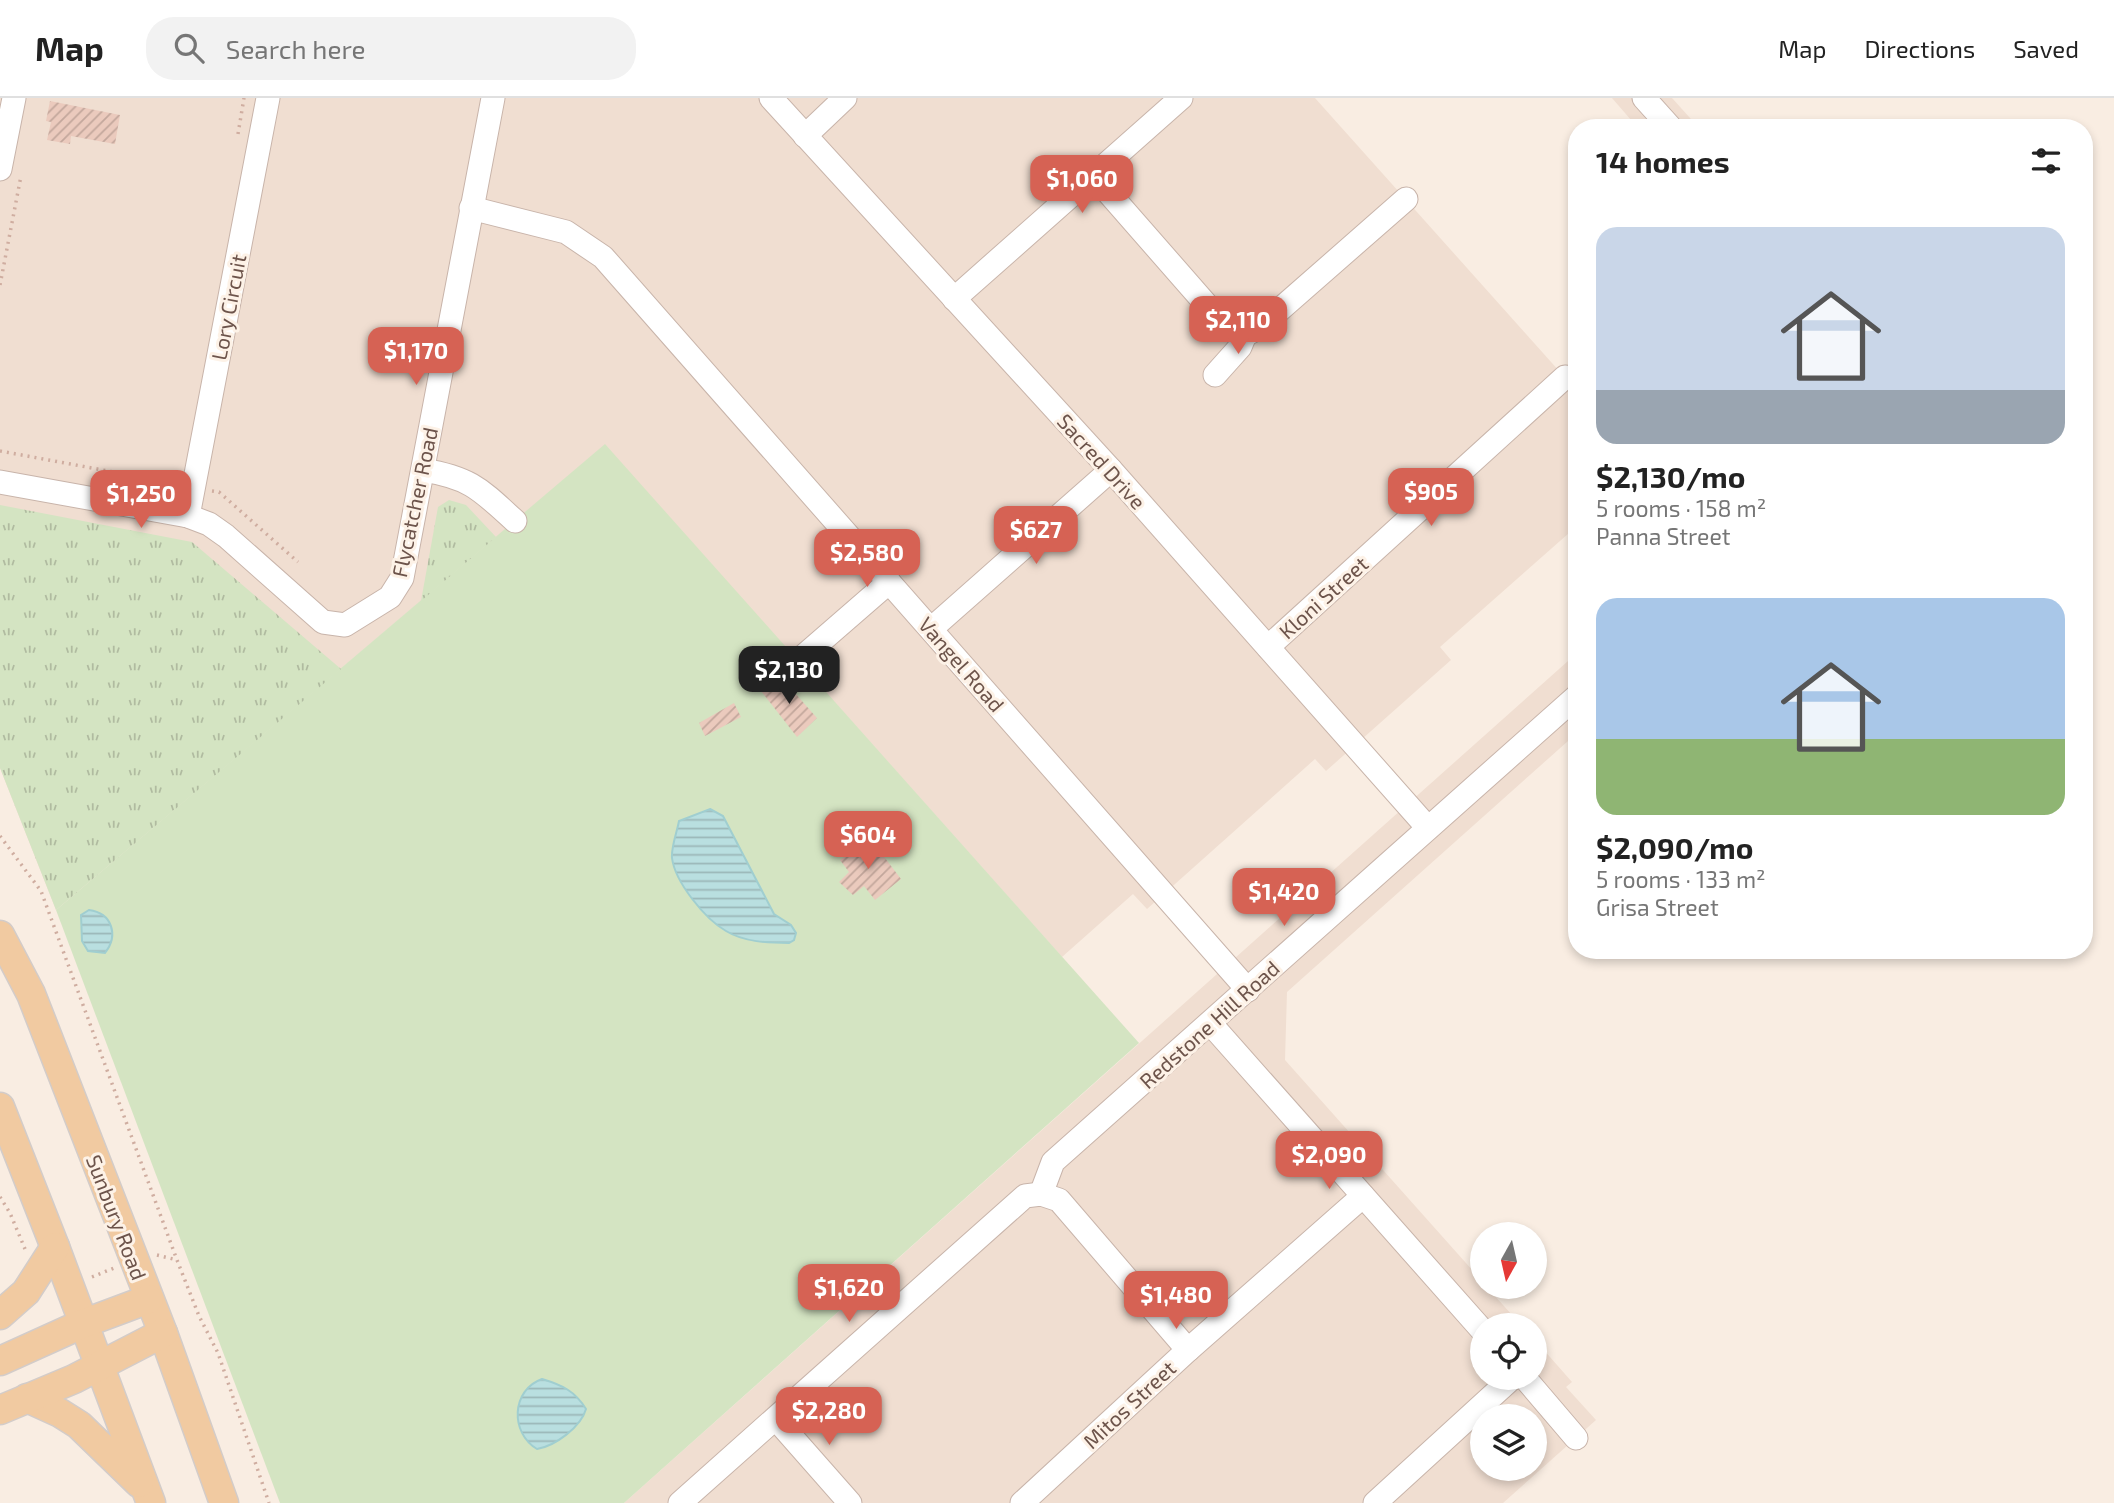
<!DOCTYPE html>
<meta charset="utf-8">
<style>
body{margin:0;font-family:"Exo 2",sans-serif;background:#f2f2f2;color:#222;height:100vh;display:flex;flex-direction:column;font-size:26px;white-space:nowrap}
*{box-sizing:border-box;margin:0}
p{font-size:23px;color:#767676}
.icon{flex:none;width:38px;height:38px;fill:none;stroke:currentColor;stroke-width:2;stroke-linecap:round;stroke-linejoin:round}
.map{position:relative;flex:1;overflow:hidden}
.sheet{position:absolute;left:1568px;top:21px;width:525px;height:840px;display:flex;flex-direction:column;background:#fff;border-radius:28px;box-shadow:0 4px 10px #0003}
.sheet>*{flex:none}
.needle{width:46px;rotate:188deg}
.fabs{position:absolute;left:1470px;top:1124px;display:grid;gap:14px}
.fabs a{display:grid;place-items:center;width:77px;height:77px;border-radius:50%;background:#fff;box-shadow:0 4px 10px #0003;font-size:35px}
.price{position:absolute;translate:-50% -60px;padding:0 16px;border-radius:14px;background:#d66254;color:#fff;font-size:23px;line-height:46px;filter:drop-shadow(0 2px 4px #0008)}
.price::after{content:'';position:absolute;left:50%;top:42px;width:21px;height:16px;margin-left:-10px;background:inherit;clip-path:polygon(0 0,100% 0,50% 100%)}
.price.current{background:#222;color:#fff}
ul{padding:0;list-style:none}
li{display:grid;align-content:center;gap:14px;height:371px;padding:0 28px}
li span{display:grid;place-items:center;height:217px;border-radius:21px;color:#555}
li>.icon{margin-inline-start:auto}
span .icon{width:126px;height:126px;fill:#fffc;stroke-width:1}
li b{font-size:30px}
h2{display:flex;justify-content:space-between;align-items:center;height:84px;padding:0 28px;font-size:30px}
header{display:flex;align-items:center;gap:42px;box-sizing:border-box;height:98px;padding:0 35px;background:#fff;border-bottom:2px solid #e0e0e0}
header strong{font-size:33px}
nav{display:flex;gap:38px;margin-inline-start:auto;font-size:24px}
.search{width:490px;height:63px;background:#f2f2f2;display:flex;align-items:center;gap:18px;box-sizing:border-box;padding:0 24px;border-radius:28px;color:#767676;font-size:26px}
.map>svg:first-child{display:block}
</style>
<header>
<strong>Map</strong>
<div class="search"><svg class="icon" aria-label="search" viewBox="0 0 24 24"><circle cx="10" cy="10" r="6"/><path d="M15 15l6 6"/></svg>Search here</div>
<nav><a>Map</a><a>Directions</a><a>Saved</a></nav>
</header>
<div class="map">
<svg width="2114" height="1405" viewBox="0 0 2114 1405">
<defs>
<pattern id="park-tufts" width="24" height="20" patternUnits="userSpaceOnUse" patternTransform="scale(1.75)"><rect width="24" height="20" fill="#d4e4c2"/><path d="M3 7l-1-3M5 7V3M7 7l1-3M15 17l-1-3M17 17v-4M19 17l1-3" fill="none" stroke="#b0bba0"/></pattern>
<pattern id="water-rules" width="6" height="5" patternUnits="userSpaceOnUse" patternTransform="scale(1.75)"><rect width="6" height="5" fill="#b9dfe0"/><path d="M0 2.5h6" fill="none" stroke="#9bb7b8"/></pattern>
<pattern id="building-hatch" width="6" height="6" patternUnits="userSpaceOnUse" patternTransform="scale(1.75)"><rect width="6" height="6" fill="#ebcabd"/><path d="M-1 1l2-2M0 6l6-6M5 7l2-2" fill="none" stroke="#c3a79c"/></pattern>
</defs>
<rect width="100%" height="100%" fill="#f9ede2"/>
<g fill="#f0ded1" fill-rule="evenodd">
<path d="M0,0H1315L1577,293V428L1440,549L1451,562L1326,673L1315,661L1147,811L1133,796L1062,859L605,347L56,812L0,670Z"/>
<path d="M1612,0H1672L1699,30H1638Z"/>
<path d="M1577,555V635L1287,894L1285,962L1482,1183V1188H1486L1521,1227H1482V1279H1535V1242L1572,1284L1566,1289L1596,1322L1503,1405H624ZM1482,1318H1535V1370H1482Z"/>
</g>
<path fill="#d4e4c2" d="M605,346L1139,945L624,1405H280L56,812Z"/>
<g fill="url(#park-tufts)">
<path d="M449,402L466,407L496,439L421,503L438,409Z"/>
<path d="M0,407L192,444L341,571L56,812L0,670Z"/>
</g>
<g fill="url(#water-rules)" stroke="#a0ced0" stroke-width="2">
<path d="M710,711L723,718L774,816L791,827L796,835L794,842L789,845C768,845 744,844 726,833C705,821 675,784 672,760C671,749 677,734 679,723Z"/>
<path d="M89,812C112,815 119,837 105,855L88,853L82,843L81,817Z"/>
<path d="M542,1281C562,1287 575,1293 586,1311C581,1329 555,1348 537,1351C510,1335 511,1292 542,1281Z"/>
</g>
<g fill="url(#building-hatch)">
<path d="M50,3L120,17L115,46L71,38L70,46L47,42L51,24L46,23Z"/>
<path d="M779,577L817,620L797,639L761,593Z"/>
<path d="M734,605L741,619L705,638L699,625Z"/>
<path d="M869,739L901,781L875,802L864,788L853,797L839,784L849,774L840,762Z"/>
</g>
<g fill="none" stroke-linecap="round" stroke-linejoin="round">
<defs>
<g id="minor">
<path d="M771,0L1111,372L1428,730"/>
<path d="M1644,0L1671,30"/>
<path d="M805,38L845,0"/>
<path d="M0,71L14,0"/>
<path d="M1093,77L1226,229L1245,237L1260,229L1406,101"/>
<path d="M471,110L566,134L603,159L1248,892"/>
<path d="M954,201L1181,0"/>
<path d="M1215,277L1240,249L1245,237"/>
<path d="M423,372C471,380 480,391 515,423"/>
<path d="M0,384L188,418L209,426L226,438L323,524L345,527L390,499L402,480L493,0"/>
<path d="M188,418L268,0"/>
<path d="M931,531L1111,372"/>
<path d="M1268,549L1565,279"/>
<path d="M798,563L889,484"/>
<path d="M1210,925L1482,1232"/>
<path d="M1041,1096L1053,1064L1577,598"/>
<path d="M1524,1279L1576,1340"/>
<path d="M776,1321L850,1405"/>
<path d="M680,1405L1025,1098L1041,1096L1059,1102L1188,1252"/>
<path d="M1022,1405L1188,1252L1363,1098"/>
<path d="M1375,1405L1513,1279"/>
</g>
<g id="major">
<path d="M0,837L31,896L163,1235L224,1405"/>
<path d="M0,1009L55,1149L151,1405"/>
<path d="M0,1217L26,1194L55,1149"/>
<path d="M0,1263L82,1226L149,1201"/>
<path d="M27,1300L60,1315L79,1327L139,1385"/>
<path d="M0,1312L74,1281L163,1235"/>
</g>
</defs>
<use href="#minor" stroke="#c8b4aa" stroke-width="25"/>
<use href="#major" stroke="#d3ccc9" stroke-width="31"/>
<g stroke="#cfada0" stroke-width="3.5" stroke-dasharray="2 5" stroke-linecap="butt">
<path d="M238,36L244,0"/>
<path d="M0,187L21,78"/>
<path d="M0,353L173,385"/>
<path d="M212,393L219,394L298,464"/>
<path d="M0,738L41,793L177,1162L199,1218L218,1255L269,1405"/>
<path d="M0,1099L10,1115L25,1151"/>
<path d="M157,1157L177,1162"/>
<path d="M92,1179L114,1170"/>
</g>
<use href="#minor" stroke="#fff" stroke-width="23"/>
<use href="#major" stroke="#f1caa1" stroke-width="28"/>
</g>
<g text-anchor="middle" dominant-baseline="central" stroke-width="6" stroke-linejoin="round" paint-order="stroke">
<g font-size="21" fill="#6d544b" stroke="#fdf2e7">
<text transform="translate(228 209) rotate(-79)">Lory Circuit</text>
<text transform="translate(1102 363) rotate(48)">Sacred Drive</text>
<text transform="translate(414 404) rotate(-78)">Flycatcher Road</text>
<text transform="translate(1323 499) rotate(-42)">Kloni Street</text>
<text transform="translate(962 566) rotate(49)">Vangel Road</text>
<text transform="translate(1209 926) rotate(-42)">Redstone Hill Road</text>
<text transform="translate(117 1119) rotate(69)">Sunbury Road</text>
<text transform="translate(1129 1306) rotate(-43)">Mitos Street</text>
</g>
</g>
</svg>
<div class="fabs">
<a><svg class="needle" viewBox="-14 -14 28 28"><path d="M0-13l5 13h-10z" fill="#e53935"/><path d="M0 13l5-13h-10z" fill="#767676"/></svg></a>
<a><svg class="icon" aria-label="locate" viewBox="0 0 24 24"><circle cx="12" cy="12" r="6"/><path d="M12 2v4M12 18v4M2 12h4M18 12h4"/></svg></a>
<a><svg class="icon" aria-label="layers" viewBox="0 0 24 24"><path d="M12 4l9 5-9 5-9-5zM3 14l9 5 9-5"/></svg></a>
</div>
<b class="price" style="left:1082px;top:117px">$1,060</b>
<b class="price" style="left:1238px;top:258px">$2,110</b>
<b class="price" style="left:416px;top:289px">$1,170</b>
<b class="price" style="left:1431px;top:430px">$905</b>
<b class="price" style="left:141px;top:432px">$1,250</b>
<b class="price" style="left:1036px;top:468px">$627</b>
<b class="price" style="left:867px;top:491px">$2,580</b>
<b class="price current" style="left:789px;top:608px">$2,130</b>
<b class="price" style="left:868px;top:773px">$604</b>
<b class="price" style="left:1284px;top:830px">$1,420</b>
<b class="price" style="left:1329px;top:1093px">$2,090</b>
<b class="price" style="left:849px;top:1226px">$1,620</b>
<b class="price" style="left:1176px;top:1233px">$1,480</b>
<b class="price" style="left:829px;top:1349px">$2,280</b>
<section class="sheet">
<h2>14 homes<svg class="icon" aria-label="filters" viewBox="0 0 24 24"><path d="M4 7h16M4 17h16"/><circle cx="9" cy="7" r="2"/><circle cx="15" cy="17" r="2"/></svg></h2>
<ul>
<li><span style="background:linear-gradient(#c9d6e8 75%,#9aa5b1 0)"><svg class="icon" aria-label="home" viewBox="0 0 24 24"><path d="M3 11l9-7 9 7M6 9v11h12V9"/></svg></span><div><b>$2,130/mo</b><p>5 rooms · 158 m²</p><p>Panna Street</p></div></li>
<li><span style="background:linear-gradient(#a9c7e8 65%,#8fb573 0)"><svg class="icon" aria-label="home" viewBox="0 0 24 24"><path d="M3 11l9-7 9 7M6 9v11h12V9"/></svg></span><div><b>$2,090/mo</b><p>5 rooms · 133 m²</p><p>Grisa Street</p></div></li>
</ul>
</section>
</div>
